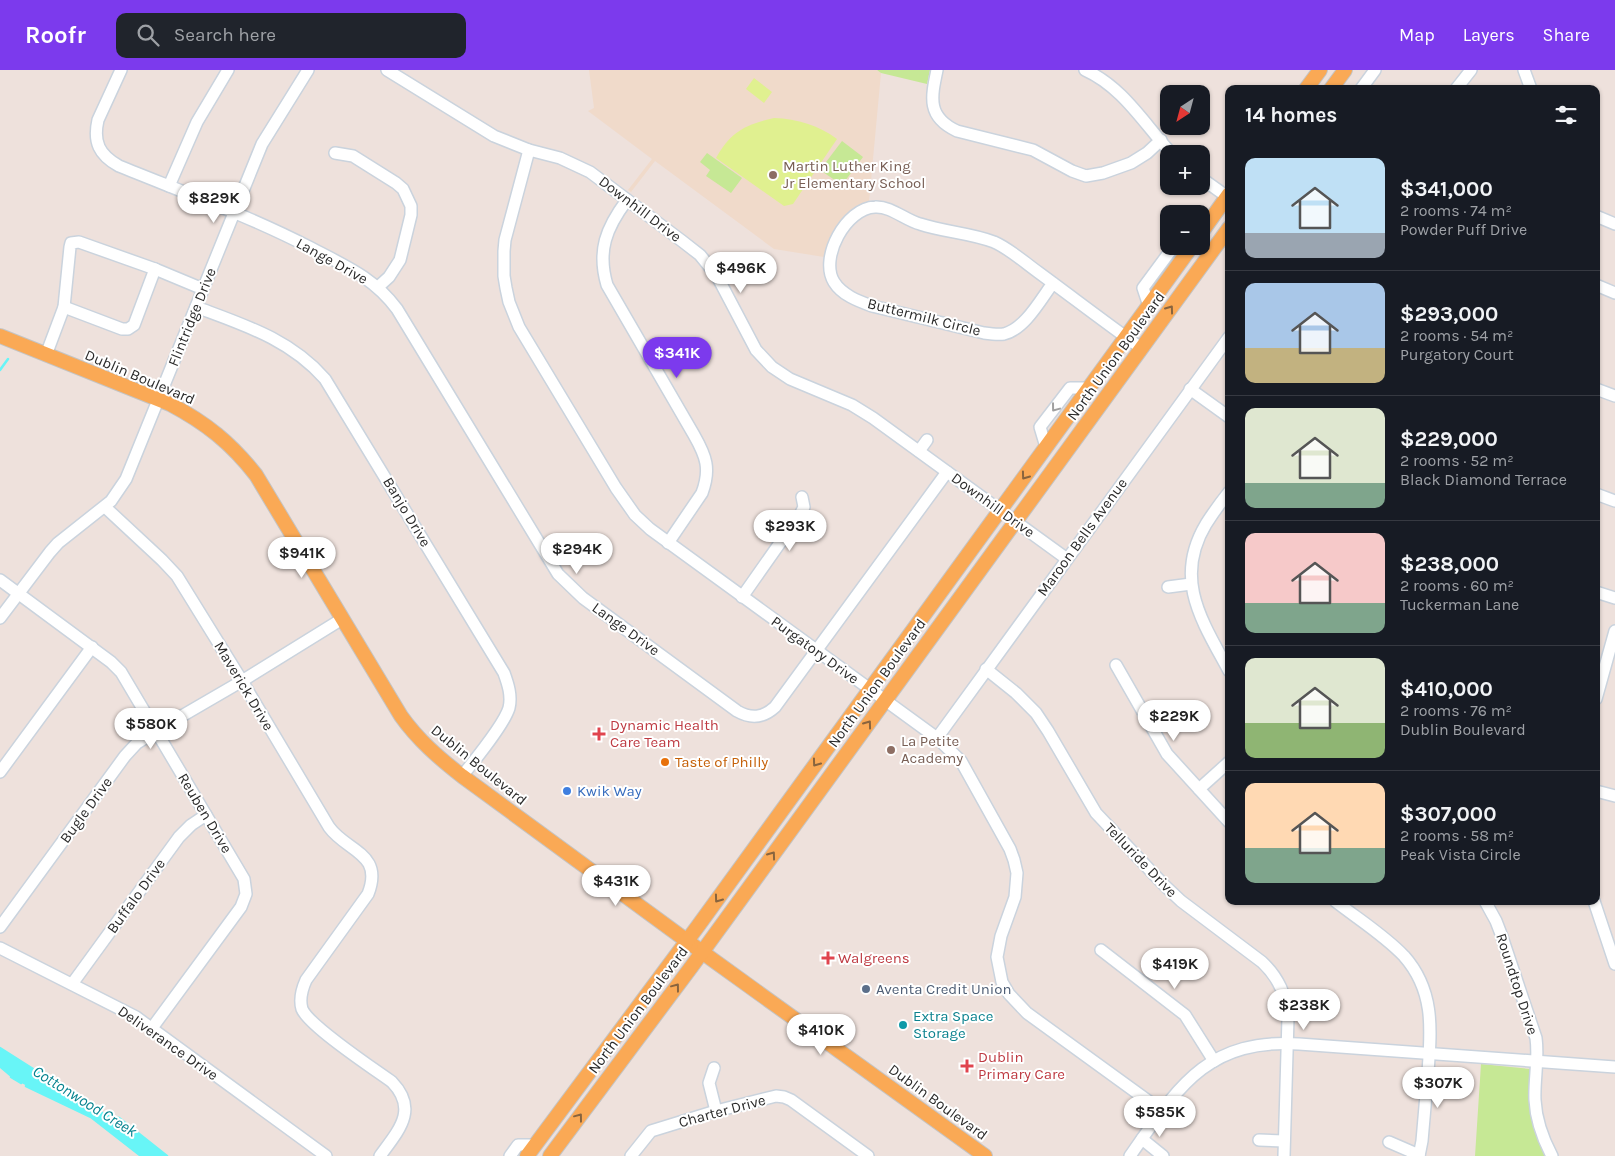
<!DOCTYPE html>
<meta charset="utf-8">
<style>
body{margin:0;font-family:Karla,sans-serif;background:#20242c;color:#f1f3f6;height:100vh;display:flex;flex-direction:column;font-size:19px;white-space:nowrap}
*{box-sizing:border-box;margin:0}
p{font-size:16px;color:#9ea1a6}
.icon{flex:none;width:28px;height:28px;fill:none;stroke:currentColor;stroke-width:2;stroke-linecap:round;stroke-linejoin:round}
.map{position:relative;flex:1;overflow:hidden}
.panel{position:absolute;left:1225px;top:15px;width:375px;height:820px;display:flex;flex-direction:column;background:#171b24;border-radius:10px;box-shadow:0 1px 4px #0004}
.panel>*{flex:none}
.needle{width:32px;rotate:216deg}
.fabs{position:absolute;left:1160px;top:15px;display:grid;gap:10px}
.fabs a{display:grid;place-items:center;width:50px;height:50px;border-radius:10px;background:#171b24;box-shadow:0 1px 4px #0004;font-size:25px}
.price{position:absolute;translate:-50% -42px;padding:0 11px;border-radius:18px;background:#fff;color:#222;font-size:16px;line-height:32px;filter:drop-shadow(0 1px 2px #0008)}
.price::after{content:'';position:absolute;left:50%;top:30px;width:15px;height:11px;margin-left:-8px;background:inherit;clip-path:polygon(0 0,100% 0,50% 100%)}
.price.current{background:#7c3aed;color:#fff}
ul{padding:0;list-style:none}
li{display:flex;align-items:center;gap:15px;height:125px;padding:0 20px}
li+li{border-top:1px solid #363941}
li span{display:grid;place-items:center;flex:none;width:140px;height:100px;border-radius:10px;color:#555}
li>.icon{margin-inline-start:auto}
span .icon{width:60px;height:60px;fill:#fffc;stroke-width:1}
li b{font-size:21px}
h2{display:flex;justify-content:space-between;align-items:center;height:60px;padding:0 20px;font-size:21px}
header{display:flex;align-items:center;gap:30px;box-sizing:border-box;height:70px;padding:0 25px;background:#7c3aed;color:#fff}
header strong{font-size:24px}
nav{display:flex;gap:28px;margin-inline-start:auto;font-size:18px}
.search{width:350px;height:45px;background:#20242c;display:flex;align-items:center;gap:12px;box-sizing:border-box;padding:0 18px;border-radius:10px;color:#9ea1a6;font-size:19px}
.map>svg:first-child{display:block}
</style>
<header>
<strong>Roofr</strong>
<div class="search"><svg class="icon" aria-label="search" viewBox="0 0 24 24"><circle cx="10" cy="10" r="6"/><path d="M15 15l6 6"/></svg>Search here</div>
<nav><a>Map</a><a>Layers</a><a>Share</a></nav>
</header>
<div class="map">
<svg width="1615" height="1086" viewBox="0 0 1615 1086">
<rect width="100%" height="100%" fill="#eee1dc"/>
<path fill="#f0daca" d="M589,0H877L881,3L869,132L853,139L844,147L828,176L824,187L774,179L655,91L631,122L628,120L652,89L588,41L594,38Z"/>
<g fill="#c6e895">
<path d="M877,0H930L927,14L881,3Z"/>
<path d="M842,71L863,87L842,115L820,100Z"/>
<path d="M707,83L742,108L731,123L706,106L710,100L700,92Z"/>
<path d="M1481,994L1530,999L1531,1044L1535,1062L1545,1086H1475Z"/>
</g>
<g fill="#e0f090">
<path d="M754,8L772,22L764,33L746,19Z"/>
<path d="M774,48C798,49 818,55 837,69L793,134L784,136L716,88C730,62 746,54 774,48Z"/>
</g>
<path fill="#68f5f7" d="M0,978L107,1046L119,1048L167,1086H141L91,1047L13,1009L0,998Z"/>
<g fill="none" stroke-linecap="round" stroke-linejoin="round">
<g stroke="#68f5f7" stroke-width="2.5">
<path d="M0,300L8,289"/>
<path d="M0,978L107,1046L119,1048L167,1086"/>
<path d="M11,1007L21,1013"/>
<path d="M26,1016L91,1047L141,1086"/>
</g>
<defs>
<g id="minor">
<path d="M121,0L98,50C93,72 99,85 119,96C183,122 249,146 311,178C345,196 373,207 397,239L558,504L583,528L737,641C751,649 763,648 775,637L947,402"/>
<path d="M387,0L494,66L529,80L560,88L590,102L682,171L700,185L717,206L756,280L772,297L790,309L852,335L873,348L1067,489"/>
<path d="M937,0C931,28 927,47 957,61L1033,80L1072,101L1086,106L1103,103L1131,93L1147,83L1161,70"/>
<path d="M1085,0C1123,17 1144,54 1172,84"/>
<path d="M1524,0L1531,19"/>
<path d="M1361,19L1375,0"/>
<path d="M1456,19L1471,0"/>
<path d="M529,80L505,170L504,181V206L506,218L509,232L519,257L616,418L635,445L650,459L937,668L961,691L1010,779L1014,790L1017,803L1015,827L1001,866L997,887L1002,912L1009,924L1027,943L1162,1041"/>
<path d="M335,83L353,86L396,113L403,119L411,136V145L400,190L389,207L378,217"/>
<path d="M1201,108L1229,128"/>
<path d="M169,116L197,52L228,0"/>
<path d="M627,130C606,158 597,181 607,215L694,365C706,386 711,399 702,423L668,473"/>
<path d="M1596,146L1615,154"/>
<path d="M1053,213C1041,229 1025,259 1004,264C998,265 991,264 984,263L872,236C858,231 842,225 834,212C819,188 846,138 875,137C891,136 905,150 920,154C944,162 971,163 994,172C1010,179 1024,192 1038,202C1072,227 1106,253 1141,278"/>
<path d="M1596,215L1615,223"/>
<path d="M1149,236L1143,218L1174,176"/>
<path d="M64,237L122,259H128L134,255L155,199"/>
<path d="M196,237C244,255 290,269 325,309L504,603C508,614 512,626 509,638C504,655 474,691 462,706"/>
<path d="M46,285L64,237L70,177L71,173L79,172L155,199L203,219"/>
<path d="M1190,319L1229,347"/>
<path d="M1596,319L1615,326"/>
<path d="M1046,377L1040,357L1070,318H1089"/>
<path d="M919,381L927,370"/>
<path d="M1229,422C1221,432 1213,443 1206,454C1173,509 1202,551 1229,601"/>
<path d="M1596,424L1615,431"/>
<path d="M105,437L162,490L177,506L242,611L329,757C347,782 384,783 368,824L306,910C302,919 299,929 302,939C309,956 374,999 392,1012C419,1040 398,1061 380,1086"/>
<path d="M0,510L111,592L121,602L244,809L246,824L241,837L152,958"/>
<path d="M1168,517L1191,514"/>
<path d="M1596,522L1615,528"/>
<path d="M742,527L801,443L804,437L802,427"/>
<path d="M0,548L50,482L58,473L111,431L126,409L262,74L308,0"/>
<path d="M1116,595L1167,684L1229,752"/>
<path d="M986,599L1016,623L1036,643L1048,661L1096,743L1164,815L1181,831L1262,892C1279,908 1286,925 1288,948L1284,1086"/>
<path d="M1596,629L1615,561"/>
<path d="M937,668L1229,267"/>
<path d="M0,702L92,577"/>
<path d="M1199,719L1229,692"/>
<path d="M1596,721L1615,726"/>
<path d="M1335,831C1358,849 1384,865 1404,886C1435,921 1431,960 1428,1002C1426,1025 1424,1048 1422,1071L1419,1086"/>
<path d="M1485,831L1496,851L1501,864L1536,968C1539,989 1534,1010 1535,1030C1536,1050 1543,1069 1552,1086"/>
<path d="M1594,831L1615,894"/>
<path d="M0,857L125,686L137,673L156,661L242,611L342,549"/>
<path d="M0,878L136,947L326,1086"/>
<path d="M1101,880L1185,945L1214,991"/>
<path d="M72,914L179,767L191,755L206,745"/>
<path d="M714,998L709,1013L716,1041"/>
<path d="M1142,1069L1163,1086"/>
<path d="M1259,1070L1284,1071"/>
<path d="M1389,1072L1419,1085"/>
<path d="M510,1086L518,1075H535"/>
<path d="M631,1086L651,1061L716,1041L776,1026L784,1027L791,1030L868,1086"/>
<path d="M1130,1086C1177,1019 1206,968 1299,974L1615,997"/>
</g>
<g id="major">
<path d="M1306,19L1320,0"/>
<path d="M1331,19L1345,0"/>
<path d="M1201,163L1229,124"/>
<path d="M0,266L170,334C206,353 231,373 256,405L401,646C418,670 439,688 462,706L713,890L985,1086"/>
<path d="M527,1086L698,856L1192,176"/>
<path d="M550,1086L692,896L1229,158"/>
</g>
</defs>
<use href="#minor" stroke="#cad3dd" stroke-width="14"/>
<use href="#major" stroke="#c4c4c4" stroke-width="16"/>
<use href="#minor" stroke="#fff" stroke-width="11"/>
<use href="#major" stroke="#faa955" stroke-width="14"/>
</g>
<defs><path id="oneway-chevron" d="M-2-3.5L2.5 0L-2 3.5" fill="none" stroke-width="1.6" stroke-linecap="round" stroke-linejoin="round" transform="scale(1.25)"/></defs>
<g stroke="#88643e">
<use href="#oneway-chevron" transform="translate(1170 239) rotate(-54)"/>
<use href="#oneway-chevron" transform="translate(1025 406) rotate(126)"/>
<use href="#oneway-chevron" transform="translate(868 654) rotate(-54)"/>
<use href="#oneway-chevron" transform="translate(816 693) rotate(126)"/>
<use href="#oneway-chevron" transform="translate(772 785) rotate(-54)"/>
<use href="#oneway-chevron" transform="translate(718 829) rotate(126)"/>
<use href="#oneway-chevron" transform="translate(676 917) rotate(-53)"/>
<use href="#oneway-chevron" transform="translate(579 1047) rotate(-53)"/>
</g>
<use stroke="#a0a0a0" href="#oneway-chevron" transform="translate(1055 338) rotate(127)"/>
<g fill="#8d6e63" stroke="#fff" stroke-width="2">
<circle cx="773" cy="105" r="5"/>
<circle cx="891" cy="680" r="5"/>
</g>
<g fill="#e0444e" stroke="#fff" stroke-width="2">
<path d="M596.5 656.5h5v5h5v5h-5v5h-5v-5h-5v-5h5z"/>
<path d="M825.5 880.5h5v5h5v5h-5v5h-5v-5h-5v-5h5z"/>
<path d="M964.5 988.5h5v5h5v5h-5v5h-5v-5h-5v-5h5z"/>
</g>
<circle fill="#e8710a" stroke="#fff" stroke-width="2" cx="665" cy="692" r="5"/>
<circle fill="#3f7fe0" stroke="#fff" stroke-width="2" cx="567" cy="721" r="5"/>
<circle fill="#5c6f8a" stroke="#fff" stroke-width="2" cx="866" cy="919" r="5"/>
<circle fill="#0f9aa8" stroke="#fff" stroke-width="2" cx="903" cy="955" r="5"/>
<g text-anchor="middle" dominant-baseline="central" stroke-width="4" stroke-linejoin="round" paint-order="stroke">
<g font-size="15" fill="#785e54" stroke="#fff" text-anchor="start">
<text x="783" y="96">Martin Luther King<tspan x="783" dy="17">Jr Elementary School</tspan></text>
<text x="901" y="671">La Petite<tspan x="901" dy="17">Academy</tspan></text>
</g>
<g font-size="15" fill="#2b2b2b" stroke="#fff">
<text transform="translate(640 139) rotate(37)">Downhill Drive</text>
<text transform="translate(332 191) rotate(29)">Lange Drive</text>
<text transform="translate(192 247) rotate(-68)">Flintridge Drive</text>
<text transform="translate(924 247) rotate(14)">Buttermilk Circle</text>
<text transform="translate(1116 286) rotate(-54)">North Union Boulevard</text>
<text transform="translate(140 307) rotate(23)">Dublin Boulevard</text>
<text transform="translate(993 435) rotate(36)">Downhill Drive</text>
<text transform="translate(407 442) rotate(59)">Banjo Drive</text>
<text transform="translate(1082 467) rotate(-54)">Maroon Bells Avenue</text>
<text transform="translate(626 559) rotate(36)">Lange Drive</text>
<text transform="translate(815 580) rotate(36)">Purgatory Drive</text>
<text transform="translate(877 613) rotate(-54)">North Union Boulevard</text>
<text transform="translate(244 616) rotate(59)">Maverick Drive</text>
<text transform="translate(479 695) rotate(39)">Dublin Boulevard</text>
<text transform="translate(86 740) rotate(-54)">Bugle Drive</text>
<text transform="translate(205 743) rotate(59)">Reuben Drive</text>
<text transform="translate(1141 790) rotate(46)">Telluride Drive</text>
<text transform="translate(136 826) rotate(-54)">Buffalo Drive</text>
<text transform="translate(1517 914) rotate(72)">Roundtop Drive</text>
<text transform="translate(638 940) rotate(-53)">North Union Boulevard</text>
<text transform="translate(168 973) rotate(35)">Deliverance Drive</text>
<text transform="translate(938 1032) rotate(36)">Dublin Boulevard</text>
<text transform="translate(722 1041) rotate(-15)">Charter Drive</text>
</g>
<g font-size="15" fill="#be3a42" stroke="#fff" text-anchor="start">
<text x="610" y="655">Dynamic Health<tspan x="610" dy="17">Care Team</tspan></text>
<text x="838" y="888">Walgreens</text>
<text x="978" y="987">Dublin<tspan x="978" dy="17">Primary Care</tspan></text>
</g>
<g font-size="15" fill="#c56008" stroke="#fff" text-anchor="start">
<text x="675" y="692">Taste of Philly</text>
</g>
<g font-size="15" fill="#366cbe" stroke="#fff" text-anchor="start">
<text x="577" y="721">Kwik Way</text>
</g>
<g font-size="15" fill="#4e5e75" stroke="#fff" text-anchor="start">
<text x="876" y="919">Aventa Credit Union</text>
</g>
<g font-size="15" fill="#0d838f" stroke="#fff" text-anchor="start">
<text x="913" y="946">Extra Space<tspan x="913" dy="17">Storage</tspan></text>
</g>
<g font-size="16" font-style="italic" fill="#06838f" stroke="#fff">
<text transform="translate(85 1031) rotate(32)">Cottonwood Creek</text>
</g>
</g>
</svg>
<div class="fabs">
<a><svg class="needle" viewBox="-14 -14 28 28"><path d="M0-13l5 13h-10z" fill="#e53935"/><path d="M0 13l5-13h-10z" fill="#9ea1a6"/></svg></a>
<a>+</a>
<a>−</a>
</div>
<b class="price" style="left:214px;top:154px">$829K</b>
<b class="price" style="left:741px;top:224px">$496K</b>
<b class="price current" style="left:677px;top:309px">$341K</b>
<b class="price" style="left:790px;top:482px">$293K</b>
<b class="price" style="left:577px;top:505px">$294K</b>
<b class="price" style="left:302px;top:509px">$941K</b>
<b class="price" style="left:1174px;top:672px">$229K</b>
<b class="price" style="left:151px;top:680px">$580K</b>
<b class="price" style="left:616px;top:837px">$431K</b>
<b class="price" style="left:1175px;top:920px">$419K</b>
<b class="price" style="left:1304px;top:961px">$238K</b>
<b class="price" style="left:821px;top:986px">$410K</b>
<b class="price" style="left:1438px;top:1039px">$307K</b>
<b class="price" style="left:1160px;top:1068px">$585K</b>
<section class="panel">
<h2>14 homes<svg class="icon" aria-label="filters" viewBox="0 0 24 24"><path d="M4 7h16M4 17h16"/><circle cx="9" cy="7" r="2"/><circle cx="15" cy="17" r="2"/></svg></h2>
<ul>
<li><span style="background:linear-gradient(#bfe0f5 75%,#9aa5b1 0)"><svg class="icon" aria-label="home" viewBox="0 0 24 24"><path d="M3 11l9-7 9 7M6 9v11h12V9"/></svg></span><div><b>$341,000</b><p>2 rooms · 74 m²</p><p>Powder Puff Drive</p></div></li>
<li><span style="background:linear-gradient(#a9c7e8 65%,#c2b280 0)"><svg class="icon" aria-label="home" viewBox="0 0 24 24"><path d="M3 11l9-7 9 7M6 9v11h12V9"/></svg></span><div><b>$293,000</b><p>2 rooms · 54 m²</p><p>Purgatory Court</p></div></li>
<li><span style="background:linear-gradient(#dfe7d0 75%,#7fa58c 0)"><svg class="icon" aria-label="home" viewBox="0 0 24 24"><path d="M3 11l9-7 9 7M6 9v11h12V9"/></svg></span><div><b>$229,000</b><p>2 rooms · 52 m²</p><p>Black Diamond Terrace</p></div></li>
<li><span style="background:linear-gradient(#f6c9c9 70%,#7fa58c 0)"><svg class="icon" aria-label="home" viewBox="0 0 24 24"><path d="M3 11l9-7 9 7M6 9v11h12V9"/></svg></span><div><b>$238,000</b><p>2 rooms · 60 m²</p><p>Tuckerman Lane</p></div></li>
<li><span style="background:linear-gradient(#dfe7d0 65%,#8fb573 0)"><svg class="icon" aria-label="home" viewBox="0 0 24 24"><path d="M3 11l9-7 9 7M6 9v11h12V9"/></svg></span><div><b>$410,000</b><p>2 rooms · 76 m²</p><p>Dublin Boulevard</p></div></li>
<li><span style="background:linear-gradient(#ffd9b3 65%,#7fa58c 0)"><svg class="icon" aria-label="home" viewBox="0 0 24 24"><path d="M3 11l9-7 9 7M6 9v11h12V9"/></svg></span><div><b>$307,000</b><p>2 rooms · 58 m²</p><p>Peak Vista Circle</p></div></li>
</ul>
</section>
</div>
